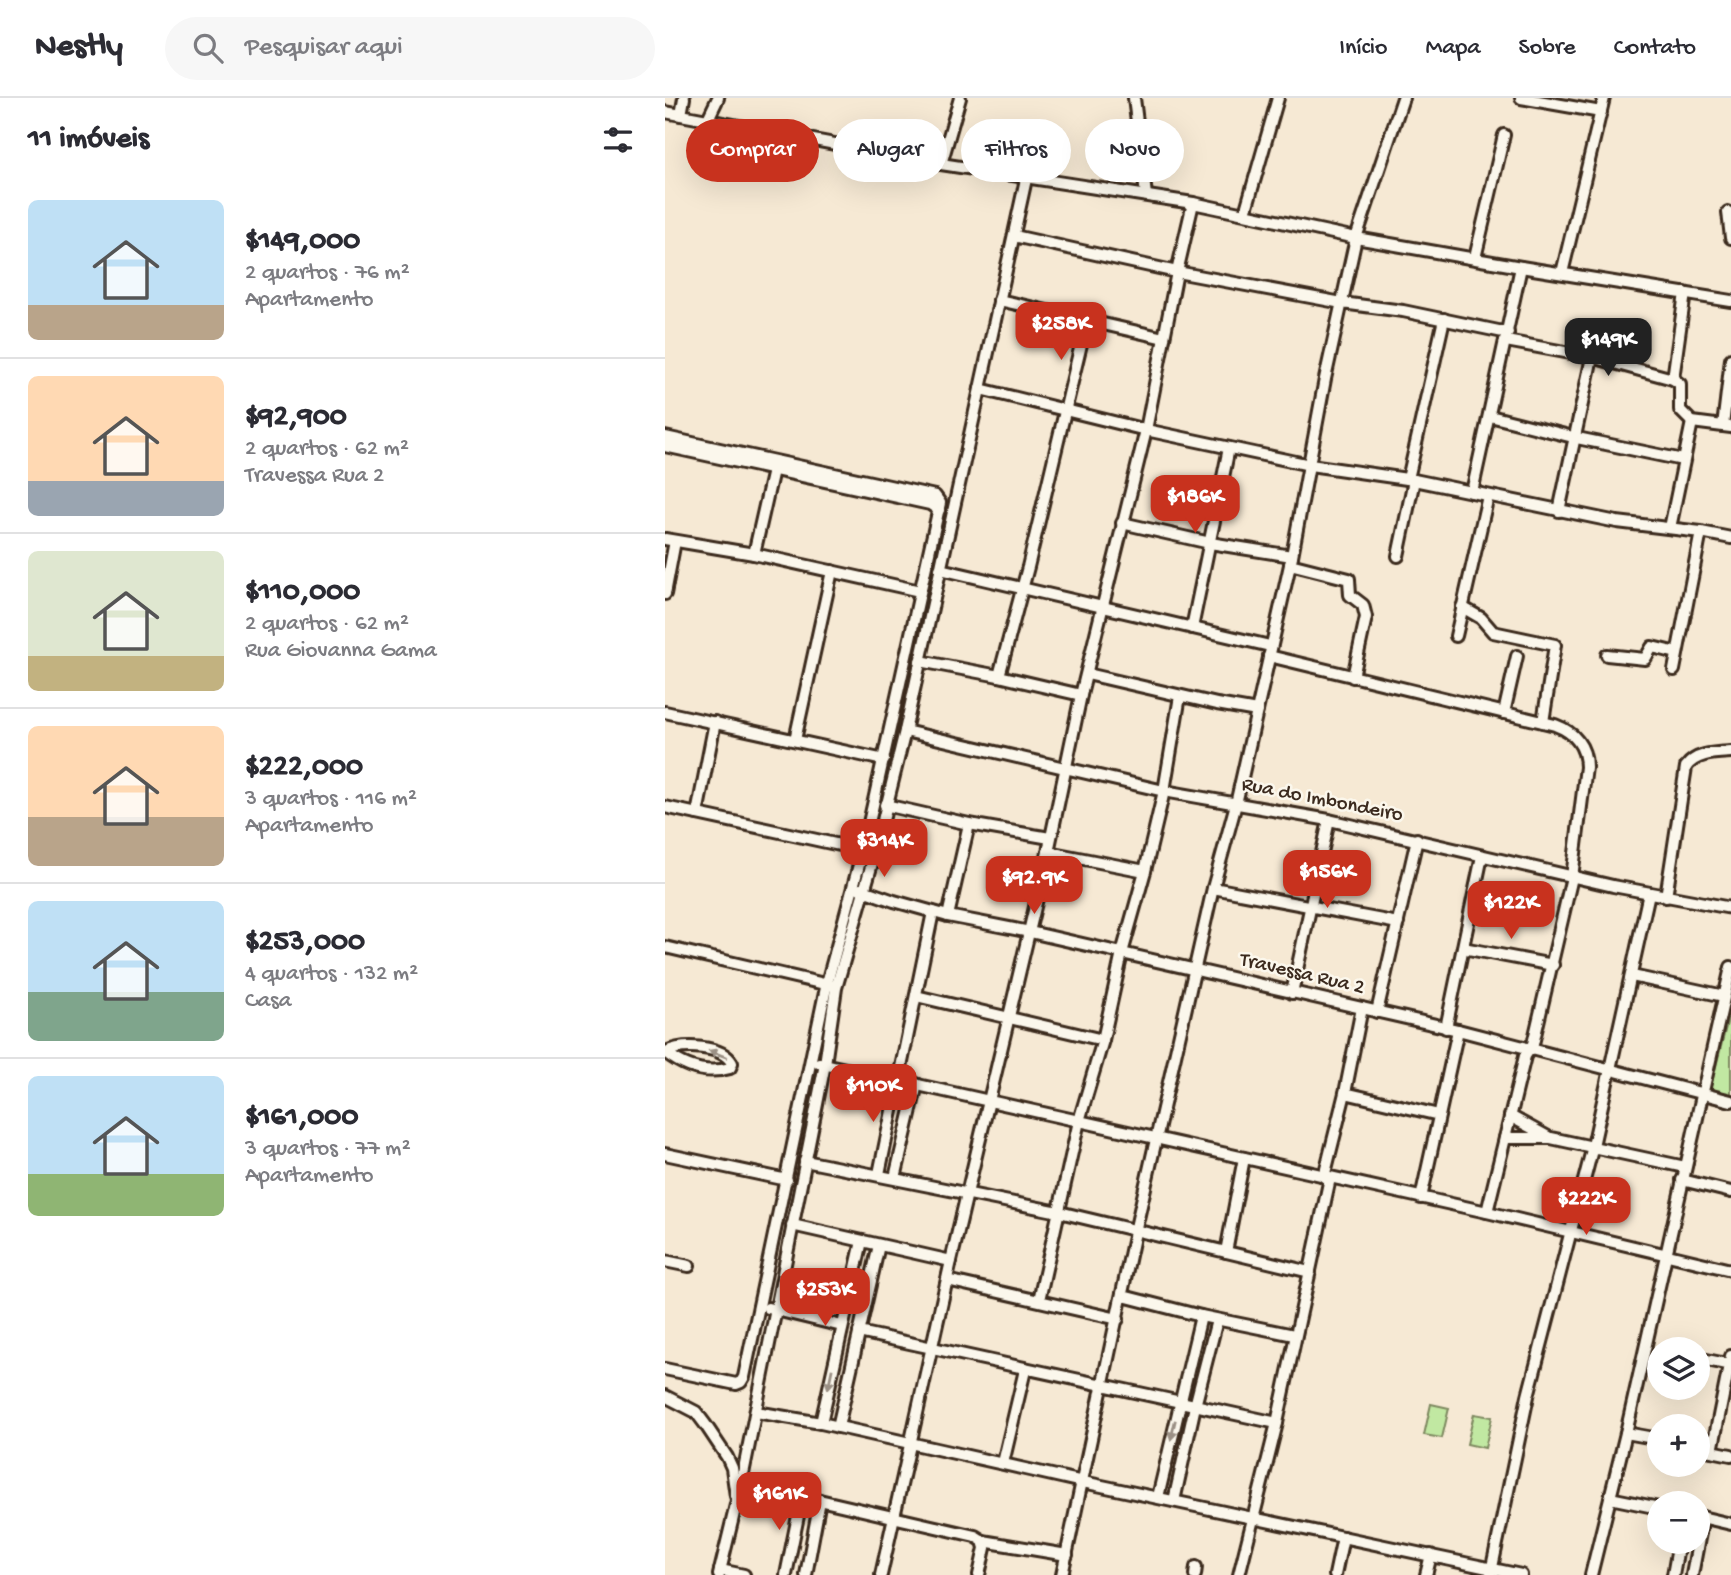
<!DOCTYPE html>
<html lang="pt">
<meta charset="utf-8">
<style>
body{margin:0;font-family:"Gochi Hand",sans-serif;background:#f7f7f7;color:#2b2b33;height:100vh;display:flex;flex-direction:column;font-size:26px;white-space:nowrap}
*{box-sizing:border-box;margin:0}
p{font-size:23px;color:#7c7c81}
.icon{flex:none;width:38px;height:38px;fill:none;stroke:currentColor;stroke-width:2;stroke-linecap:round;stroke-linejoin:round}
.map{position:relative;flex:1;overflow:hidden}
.panel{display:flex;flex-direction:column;background:#fff;width:665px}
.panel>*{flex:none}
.guide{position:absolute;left:21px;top:21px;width:665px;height:63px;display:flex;gap:14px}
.fabs{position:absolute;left:982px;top:1239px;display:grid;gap:14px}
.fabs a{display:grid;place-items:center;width:63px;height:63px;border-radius:50%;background:#fff;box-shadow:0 7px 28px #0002;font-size:35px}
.price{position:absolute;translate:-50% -60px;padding:0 16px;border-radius:14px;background:#c8321e;color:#fff;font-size:23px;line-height:46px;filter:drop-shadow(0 2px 4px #0008)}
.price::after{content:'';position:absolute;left:50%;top:42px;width:21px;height:16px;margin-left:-10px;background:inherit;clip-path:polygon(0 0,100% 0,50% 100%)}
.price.selected{background:#222;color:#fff}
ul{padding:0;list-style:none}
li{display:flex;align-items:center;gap:21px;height:175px;padding:0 28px}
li+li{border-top:2px solid #e1e1e2}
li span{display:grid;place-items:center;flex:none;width:196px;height:140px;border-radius:10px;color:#555}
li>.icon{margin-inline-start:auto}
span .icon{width:84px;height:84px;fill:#fffc;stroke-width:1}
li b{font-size:30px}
h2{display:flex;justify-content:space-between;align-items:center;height:84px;padding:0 28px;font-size:30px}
.chip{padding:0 24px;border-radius:32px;background:#fff;box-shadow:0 7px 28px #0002;font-size:24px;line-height:63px}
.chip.selected{background:#c8321e;color:#fff}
header{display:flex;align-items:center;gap:42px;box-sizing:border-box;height:98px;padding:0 35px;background:#fff;border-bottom:2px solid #e1e1e2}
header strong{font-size:33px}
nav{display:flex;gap:38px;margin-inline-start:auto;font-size:24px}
.search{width:490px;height:63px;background:#f7f7f7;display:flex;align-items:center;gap:18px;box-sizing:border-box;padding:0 24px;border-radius:38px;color:#7c7c81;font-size:26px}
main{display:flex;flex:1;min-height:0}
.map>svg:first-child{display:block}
</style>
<header>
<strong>Nestly</strong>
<div class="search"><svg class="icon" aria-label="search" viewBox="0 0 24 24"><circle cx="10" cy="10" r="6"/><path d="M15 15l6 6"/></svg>Pesquisar aqui</div>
<nav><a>Início</a><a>Mapa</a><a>Sobre</a><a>Contato</a></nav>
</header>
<main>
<section class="panel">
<h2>11 imóveis<svg class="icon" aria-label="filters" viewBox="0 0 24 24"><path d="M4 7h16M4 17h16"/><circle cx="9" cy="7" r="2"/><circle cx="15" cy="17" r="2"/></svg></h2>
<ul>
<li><span style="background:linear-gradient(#bfe0f5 75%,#b9a48a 0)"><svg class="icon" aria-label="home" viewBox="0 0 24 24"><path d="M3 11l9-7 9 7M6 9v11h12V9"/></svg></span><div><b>$149,000</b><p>2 quartos · 76 m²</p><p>Apartamento</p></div></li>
<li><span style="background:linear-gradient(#ffd9b3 75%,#9aa5b1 0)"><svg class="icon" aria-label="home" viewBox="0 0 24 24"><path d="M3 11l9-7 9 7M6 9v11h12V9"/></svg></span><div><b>$92,900</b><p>2 quartos · 62 m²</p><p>Travessa Rua 2</p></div></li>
<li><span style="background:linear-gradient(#dfe7d0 75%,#c2b280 0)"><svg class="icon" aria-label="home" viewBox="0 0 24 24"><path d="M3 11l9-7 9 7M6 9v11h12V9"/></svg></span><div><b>$110,000</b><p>2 quartos · 62 m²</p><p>Rua Giovanna Gama</p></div></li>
<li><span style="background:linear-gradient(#ffd9b3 65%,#b9a48a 0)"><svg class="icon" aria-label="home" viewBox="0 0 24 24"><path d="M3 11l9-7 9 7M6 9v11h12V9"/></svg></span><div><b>$222,000</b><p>3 quartos · 116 m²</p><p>Apartamento</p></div></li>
<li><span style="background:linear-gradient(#bfe0f5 65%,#7fa58c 0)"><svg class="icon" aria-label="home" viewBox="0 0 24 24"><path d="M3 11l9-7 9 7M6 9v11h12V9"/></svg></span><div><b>$253,000</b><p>4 quartos · 132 m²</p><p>Casa</p></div></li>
<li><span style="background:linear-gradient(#bfe0f5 70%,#8fb573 0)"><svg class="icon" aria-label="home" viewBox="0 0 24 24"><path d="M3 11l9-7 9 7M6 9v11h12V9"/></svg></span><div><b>$161,000</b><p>3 quartos · 77 m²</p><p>Apartamento</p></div></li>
</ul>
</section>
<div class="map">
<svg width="1066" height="1477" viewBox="0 0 1066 1477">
<rect width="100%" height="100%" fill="#f6e9d4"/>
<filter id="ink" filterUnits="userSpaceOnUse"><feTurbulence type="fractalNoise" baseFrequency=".0143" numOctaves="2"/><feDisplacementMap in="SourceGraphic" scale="14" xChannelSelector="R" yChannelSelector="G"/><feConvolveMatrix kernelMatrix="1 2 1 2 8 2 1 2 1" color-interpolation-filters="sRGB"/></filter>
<g filter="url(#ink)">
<g fill="#c1e8a2" stroke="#7e8960" stroke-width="2">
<path d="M1066,909V997L1045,992Z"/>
<path d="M766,1306L784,1310L777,1340L759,1337Z"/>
<path d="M809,1316L827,1319L820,1350L802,1346Z"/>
</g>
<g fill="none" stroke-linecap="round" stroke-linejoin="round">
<defs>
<g id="minor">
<path d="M469,0L481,97"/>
<path d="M856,0L936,14"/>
<path d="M0,14L276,66L528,105L691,140L856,169L1066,203"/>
<path d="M16,17L19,0"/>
<path d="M42,23L53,0"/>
<path d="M276,66L295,0"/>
<path d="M1063,114L1066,140"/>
<path d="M580,115L613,0"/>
<path d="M349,138L512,174L677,205L738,213L843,235"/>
<path d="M810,160L839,37"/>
<path d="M897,175L939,0"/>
<path d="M334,202L499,240"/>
<path d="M841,243L927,259L1008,281L1015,286V312L1027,324L1066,329"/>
<path d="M1008,281L1020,195"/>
<path d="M315,291L481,332L645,367L749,382L952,424L1036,434L1066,440"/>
<path d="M825,318L912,340L1018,362"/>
<path d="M1058,328L1066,261"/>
<path d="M0,339L270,398L275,405L198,752L162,885L79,1279L76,1284L71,1286L0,1271"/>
<path d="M0,348L265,406L274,412"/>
<path d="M743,381L779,221"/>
<path d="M807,394L856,169"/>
<path d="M894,413L927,259"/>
<path d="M457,425L545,445L627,458"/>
<path d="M1005,430L1027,324"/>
<path d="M0,441L89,456L255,493"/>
<path d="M89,456L108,372"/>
<path d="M733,458L749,382"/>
<path d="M625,466L684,481L685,497L698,507L701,519L688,579"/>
<path d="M275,471L605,548"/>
<path d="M0,496L10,443"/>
<path d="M797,509L816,520L828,534L890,547L878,624"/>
<path d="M527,530L564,350"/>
<path d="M791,538L823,398"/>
<path d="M942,557L980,561L987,549L1012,555"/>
<path d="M604,558L890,627C909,634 921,648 921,669L907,779L868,946L860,958L822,1114"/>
<path d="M255,563L334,578"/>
<path d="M1009,572L1036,434"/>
<path d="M422,576L552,606L592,613"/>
<path d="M416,597L334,578L363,469L422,221"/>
<path d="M0,614L219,662"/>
<path d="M839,615L852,558"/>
<path d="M240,633L499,693L664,722L948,788L1066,810"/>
<path d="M130,642L167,473"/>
<path d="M220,707L304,726L385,740"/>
<path d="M0,709L198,752"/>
<path d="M32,716L50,624"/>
<path d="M383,754L480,773L499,693L515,598"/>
<path d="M548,790L733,825"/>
<path d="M195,791L229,803L283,818L365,834L793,932L1066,1003"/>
<path d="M1001,799L1021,669C1031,655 1050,655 1066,654"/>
<path d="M283,818L304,726"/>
<path d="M0,849L168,888"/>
<path d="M798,850L888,867"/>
<path d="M967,878L1059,898"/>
<path d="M627,895L664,722"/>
<path d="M251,898L438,942"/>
<path d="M712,914L752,741"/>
<path d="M781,930L817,758"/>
<path d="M0,954C19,969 41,977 65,970L67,965C57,947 18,946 1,954"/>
<path d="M154,965L822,1114L1066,1172"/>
<path d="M680,995L774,1017"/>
<path d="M845,1018L883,1039"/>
<path d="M840,1040H886L1020,1069"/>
<path d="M0,1056L122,1082"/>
<path d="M140,1063L394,1114L645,1174"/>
<path d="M214,1076L268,814"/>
<path d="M659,1079L680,995L697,910"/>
<path d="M230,1080L252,986"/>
<path d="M1017,1082L1066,1094"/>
<path d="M756,1100L793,932"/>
<path d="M127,1127L286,1163"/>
<path d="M561,1154L579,1060"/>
<path d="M0,1163L24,1168"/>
<path d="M282,1182L453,1221"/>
<path d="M458,1198L536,1218L629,1237"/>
<path d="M374,1202L414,1023L438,942L457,855L480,773"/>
<path d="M103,1210L177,1228"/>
<path d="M194,1234L612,1325"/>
<path d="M1032,1260L1066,1267"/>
<path d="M0,1298L31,1314L40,1326L62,1359L67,1370L71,1398"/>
<path d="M91,1314L156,1325L418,1384L856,1477"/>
<path d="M156,1325L197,1143"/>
<path d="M173,1329L214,1147"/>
<path d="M961,1335L994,1341"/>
<path d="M1032,1350L1066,1357"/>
<path d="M1047,1353L1066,1258"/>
<path d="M338,1365L360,1272"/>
<path d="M76,1386L137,1398L310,1438L318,1443L320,1450L314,1477"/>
<path d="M493,1399L536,1218"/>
<path d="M945,1400L994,1410"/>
<path d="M509,1403L530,1308L552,1222"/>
<path d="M1032,1418L1066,1426"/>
<path d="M318,1443L402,1457"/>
<path d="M55,1472L79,1477"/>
<path d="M826,1474L863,1298L928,1048L984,795"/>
<path d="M54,1477L76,1386L160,966L171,890L210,755L240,633L361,81"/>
<path d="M121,1477L137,1398"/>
<path d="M141,1477L155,1402"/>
<path d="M216,1477L286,1163L383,754L416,597L481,332L512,174L528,105"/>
<path d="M397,1477L470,1134L548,790L571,706L627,458L660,281L691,140L738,0"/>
<path d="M530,1477L531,1469"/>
<path d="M574,1477L612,1325L665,1080"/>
<path d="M670,1477L678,1439"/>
<path d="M761,1477L766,1457"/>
<path d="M926,1477L961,1335L1066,869"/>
<path d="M1008,1477L1014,1444"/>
<path d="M1027,1477L1038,1419"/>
</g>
</defs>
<use href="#minor" stroke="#3b2a1e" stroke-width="16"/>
<use href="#minor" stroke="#fbf7ec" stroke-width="10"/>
</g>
<defs><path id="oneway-solid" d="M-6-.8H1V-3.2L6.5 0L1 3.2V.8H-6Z" transform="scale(1.75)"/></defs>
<g fill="#9b9085">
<use href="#oneway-solid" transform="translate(53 956) rotate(-159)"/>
<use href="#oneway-solid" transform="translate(165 1281) rotate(102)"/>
<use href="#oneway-solid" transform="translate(508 1332) rotate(103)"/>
</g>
</g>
<g text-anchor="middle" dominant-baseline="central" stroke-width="5" stroke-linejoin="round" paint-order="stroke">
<g font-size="21" fill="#3b2a1e" stroke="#fbf7ec">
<text transform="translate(657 703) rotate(11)">Rua do Imbondeiro</text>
<text transform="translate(637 877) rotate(13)">Travessa Rua 2</text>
</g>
</g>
</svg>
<div class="fabs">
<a><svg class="icon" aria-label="layers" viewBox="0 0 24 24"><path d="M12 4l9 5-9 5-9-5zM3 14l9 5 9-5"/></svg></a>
<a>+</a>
<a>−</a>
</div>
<b class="price" style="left:396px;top:264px">$258K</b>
<b class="price selected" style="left:943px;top:280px">$149K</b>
<b class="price" style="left:530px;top:437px">$186K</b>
<b class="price" style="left:219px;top:781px">$314K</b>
<b class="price" style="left:662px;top:812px">$156K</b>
<b class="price" style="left:369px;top:818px">$92.9K</b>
<b class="price" style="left:846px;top:843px">$122K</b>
<b class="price" style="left:208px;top:1026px">$110K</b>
<b class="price" style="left:921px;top:1139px">$222K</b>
<b class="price" style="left:160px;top:1230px">$253K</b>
<b class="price" style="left:114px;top:1434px">$161K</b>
<div class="guide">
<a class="chip selected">Comprar</a>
<a class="chip">Alugar</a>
<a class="chip">Filtros</a>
<a class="chip">Novo</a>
</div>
</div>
</main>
